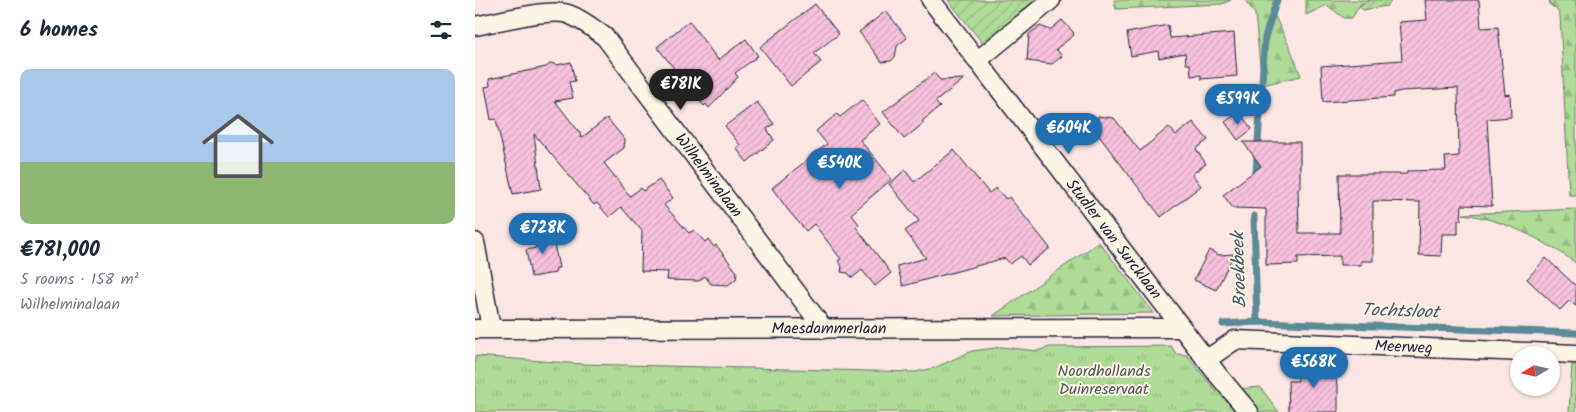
<!DOCTYPE html>
<meta charset="utf-8">
<style>
body{margin:0;font-family:Kalam,sans-serif;background:#f6f6f7;color:#1f2937;height:100vh;display:flex;flex-direction:column;font-size:19px;white-space:nowrap}
*{box-sizing:border-box;margin:0}
p{font-size:16px;color:#747a83}
.icon{flex:none;width:28px;height:28px;fill:none;stroke:currentColor;stroke-width:2;stroke-linecap:round;stroke-linejoin:round}
.map{position:relative;flex:1;overflow:hidden}
.details{display:flex;flex-direction:column;background:#fff;width:475px}
.details>*{flex:none}
.needle{width:32px;rotate:261deg}
.buttons{position:absolute;left:1035px;top:346px;display:grid;gap:10px}
.buttons a{display:grid;place-items:center;width:50px;height:50px;border-radius:50%;background:#fff;box-shadow:0 1px 4px #0004;font-size:25px}
.price{position:absolute;translate:-50% -42px;padding:0 11px;border-radius:18px;background:#1f6fb2;color:#fff;font-size:16px;line-height:32px;filter:drop-shadow(0 1px 2px #0008)}
.price::after{content:'';position:absolute;left:50%;top:30px;width:15px;height:11px;margin-left:-8px;background:inherit;clip-path:polygon(0 0,100% 0,50% 100%)}
.price.on{background:#222;color:#fff}
ul{padding:0;list-style:none}
li{display:grid;align-content:center;gap:10px;height:265px;padding:0 20px}
li span{display:grid;place-items:center;height:155px;border-radius:10px;color:#555}
li>.icon{margin-inline-start:auto}
span .icon{width:90px;height:90px;fill:#fffc;stroke-width:1}
li b{font-size:21px}
h2{display:flex;justify-content:space-between;align-items:center;height:60px;padding:0 20px;font-size:21px}
main{display:flex;flex:1;min-height:0}
.map>svg:first-child{display:block}
</style>
<main>
<section class="details">
<h2>6 homes<svg class="icon" aria-label="filters" viewBox="0 0 24 24"><path d="M4 7h16M4 17h16"/><circle cx="9" cy="7" r="2"/><circle cx="15" cy="17" r="2"/></svg></h2>
<ul>
<li><span style="background:linear-gradient(#a9c7e8 60%,#8fb573 0)"><svg class="icon" aria-label="home" viewBox="0 0 24 24"><path d="M3 11l9-7 9 7M6 9v11h12V9"/></svg></span><div><b>€781,000</b><p>5 rooms · 158 m²</p><p>Wilhelminalaan</p></div></li>
</ul>
</section>
<div class="map">
<svg width="1101" height="412" viewBox="0 0 1101 412">
<defs>
<pattern id="forest-firs" width="22" height="20" patternUnits="userSpaceOnUse" patternTransform="scale(1.25)"><rect width="22" height="20" fill="#afda97"/><path d="M5 1l3.5 6h-7zM16 11l3.5 6h-7z" fill="#96bb83"/></pattern>
<pattern id="park-tufts" width="24" height="20" patternUnits="userSpaceOnUse" patternTransform="scale(1.25)"><rect width="24" height="20" fill="#afda97"/><path d="M3 7l-1-3M5 7V3M7 7l1-3M15 17l-1-3M17 17v-4M19 17l1-3" fill="none" stroke="#96bb83"/></pattern>
<pattern id="garden-furrows" width="10" height="10" patternUnits="userSpaceOnUse" patternTransform="scale(1.25)"><rect width="10" height="10" fill="#afda97"/><path d="M-1 1l2-2M0 10L10 0M9 11l2-2" fill="none" stroke="#96bb83"/></pattern>
<pattern id="building-hatch" width="6" height="6" patternUnits="userSpaceOnUse" patternTransform="scale(1.25)"><rect width="6" height="6" fill="#f8c2dd"/><path d="M-1 1l2-2M0 6l6-6M5 7l2-2" fill="none" stroke="#d4a6bf"/></pattern>
</defs>
<rect width="100%" height="100%" fill="#fbe6e3"/>
<filter id="ink" filterUnits="userSpaceOnUse"><feTurbulence type="fractalNoise" baseFrequency=".02" numOctaves="2"/><feDisplacementMap in="SourceGraphic" scale="10" xChannelSelector="R" yChannelSelector="G"/><feConvolveMatrix kernelMatrix="1 2 1 2 8 2 1 2 1" color-interpolation-filters="sRGB"/></filter>
<g filter="url(#ink)">
<g fill="url(#forest-firs)" stroke="#687e69">
<path d="M639,0H756L747,4L641,9Z"/>
<path d="M770,0H805L797,10L816,50L826,76L787,85L780,14Z"/>
<path d="M831,0H895L884,6L877,18H869L852,5L831,15Z"/>
<path d="M1074,0H1101V195H1094L1085,15L1081,9L1075,5Z"/>
<path d="M1101,209V263C1067,239 1030,220 988,214Z"/>
<path d="M624,242L679,313L518,316Z"/>
<path d="M1097,365H1101V412H1094Z"/>
</g>
<path fill="url(#park-tufts)" stroke="#687e69" d="M696,346L701,354L712,355L741,391L785,387L804,412H0V356L107,364L440,372L459,368L497,351L527,347L562,351L574,347Z"/>
<g fill="url(#garden-furrows)" stroke="#687e69">
<path d="M473,0H566L509,45Z"/>
<path d="M895,0H917L912,6L888,10L884,6Z"/>
</g>
<g fill="none" stroke-linecap="round" stroke-linejoin="round">
<g stroke="#5a8b97" stroke-width="7">
<path d="M781,172L790,37L802,0"/>
<path d="M779,216L782,322"/>
<path d="M748,324L782,322L1101,333"/>
</g>
</g>
<g fill="url(#building-hatch)" stroke="#22223b">
<path d="M950,0H1004L1006,28L1023,27L1030,95L1035,94L1036,117L1012,119L1017,206L987,205L986,220H983V234H967L966,256L944,255L945,202L898,201V261H886V265H865V256L823,257V264L791,265V209L758,208L748,195L786,166L768,142H825V188H823L824,233H865L864,174H932V171L971,170L970,157L984,156L983,88L926,91L919,93V97L848,102L846,66L927,60L924,22L952,20Z"/>
<path d="M340,4L364,34L339,53L346,62L316,86L285,47Z"/>
<path d="M411,11L432,38L422,46L420,57L416,61L407,62L384,32Z"/>
<path d="M587,20L599,33L598,34L599,35L581,49L587,56L577,64L552,61L554,34L565,26L575,30Z"/>
<path d="M214,21L243,60L271,39L283,56L260,73L263,77L234,108L231,104L229,106L182,47Z"/>
<path d="M693,25L695,38L759,33L762,76L726,79V75L716,76L715,64H711L710,53L684,58L683,51L656,56L652,33Z"/>
<path d="M96,62L100,81L94,82L98,98L80,101L105,133L106,138L132,118L150,140L149,148L129,163L155,196L166,188L168,191L184,180L198,198L189,205L214,233L219,230L230,242L233,239L239,247L241,245L262,272L261,279L253,285L236,284L230,276L224,281L192,280L193,272L166,271L167,231L146,207L134,217L122,203L119,205L59,134L66,189L38,194L21,119L16,120L10,87L15,86L14,79L71,67L76,63L82,65Z"/>
<path d="M459,73L465,80L489,79L460,102L465,107L447,121L449,123L429,139L408,112Z"/>
<path d="M387,100L405,124L385,140L417,179L376,214L384,224L381,227L416,273L400,286L387,270L377,278L373,273L366,272L367,266L363,261L366,259L339,224L331,231L313,210L297,188L352,144L341,131L362,114L365,117Z"/>
<path d="M282,102L299,124L292,129L299,140L272,162L261,148L265,145L250,126Z"/>
<path d="M764,112L777,129L763,140L750,122Z"/>
<path d="M623,116L639,118L665,151L694,127L701,135L718,122L733,140L721,149L731,164L717,174L726,186L686,217L621,132Z"/>
<path d="M479,150L514,193L521,188L531,199L534,197L575,248L553,265L546,256L535,264L530,258L428,286L422,266L451,258L430,231L444,221L414,184L430,170L439,182Z"/>
<path d="M76,229L84,268H81L80,273L56,277L51,250L61,248L58,233Z"/>
<path d="M734,250L744,255L759,254L741,290L719,280Z"/>
<path d="M1071,258L1101,286V306L1094,301L1085,310L1052,279Z"/>
<path d="M823,362H859L858,378H861L862,386L863,385V412H814L813,381H823Z"/>
</g>
<g fill="none" stroke-linecap="round" stroke-linejoin="round">
<defs>
<g id="minor">
<path id="s1" d="M456,0L743,375L774,412"/>
<path id="s2" d="M0,26C22,22 73,8 93,14C107,19 119,29 130,37L349,329"/>
<path d="M502,61L576,0"/>
<path d="M0,242L16,328"/>
<path id="s3" d="M0,329L707,328"/>
<path id="s4" d="M731,360L760,340L1101,354"/>
</g>
</defs>
<use href="#minor" stroke="#22223b" stroke-width="21"/>
<use href="#minor" stroke="#fcf5e5" stroke-width="18"/>
</g>
</g>
<g text-anchor="middle" dominant-baseline="central" stroke-width="4" stroke-linejoin="round" paint-order="stroke">
<g font-size="16" fill="#22223b" stroke="#fcf5e5">
<text stroke="none"><textPath href="#s2" startOffset="311">Wilhelminalaan</textPath></text>
<text stroke="none"><textPath href="#s1" startOffset="301">Studler van Surcklaan</textPath></text>
<text stroke="none"><textPath href="#s3" startOffset="354">Maesdammerlaan</textPath></text>
<text stroke="none"><textPath href="#s4" startOffset="204">Meerweg</textPath></text>
</g>
<g font-size="16" fill="#4c5957" stroke="#fcf5e5">
<text x="629" y="371">Noordhollands<tspan x="629" dy="18">Duinreservaat</tspan></text>
</g>
<g font-size="18" font-style="italic" fill="#3e5769" stroke="#fcf5e5">
<text transform="translate(765 270) rotate(-92)">Broekbeek</text>
<text transform="translate(925 312) rotate(2)">Tochtsloot</text>
</g>
</g>
</svg>
<div class="buttons">
<a><svg class="needle" viewBox="-14 -14 28 28"><path d="M0-13l5 13h-10z" fill="#e53935"/><path d="M0 13l5-13h-10z" fill="#747a83"/></svg></a>
</div>
<b class="price on" style="left:206px;top:111px">€781K</b>
<b class="price" style="left:763px;top:126px">€599K</b>
<b class="price" style="left:594px;top:155px">€604K</b>
<b class="price" style="left:365px;top:190px">€540K</b>
<b class="price" style="left:68px;top:255px">€728K</b>
<b class="price" style="left:839px;top:389px">€568K</b>
</div>
</main>
